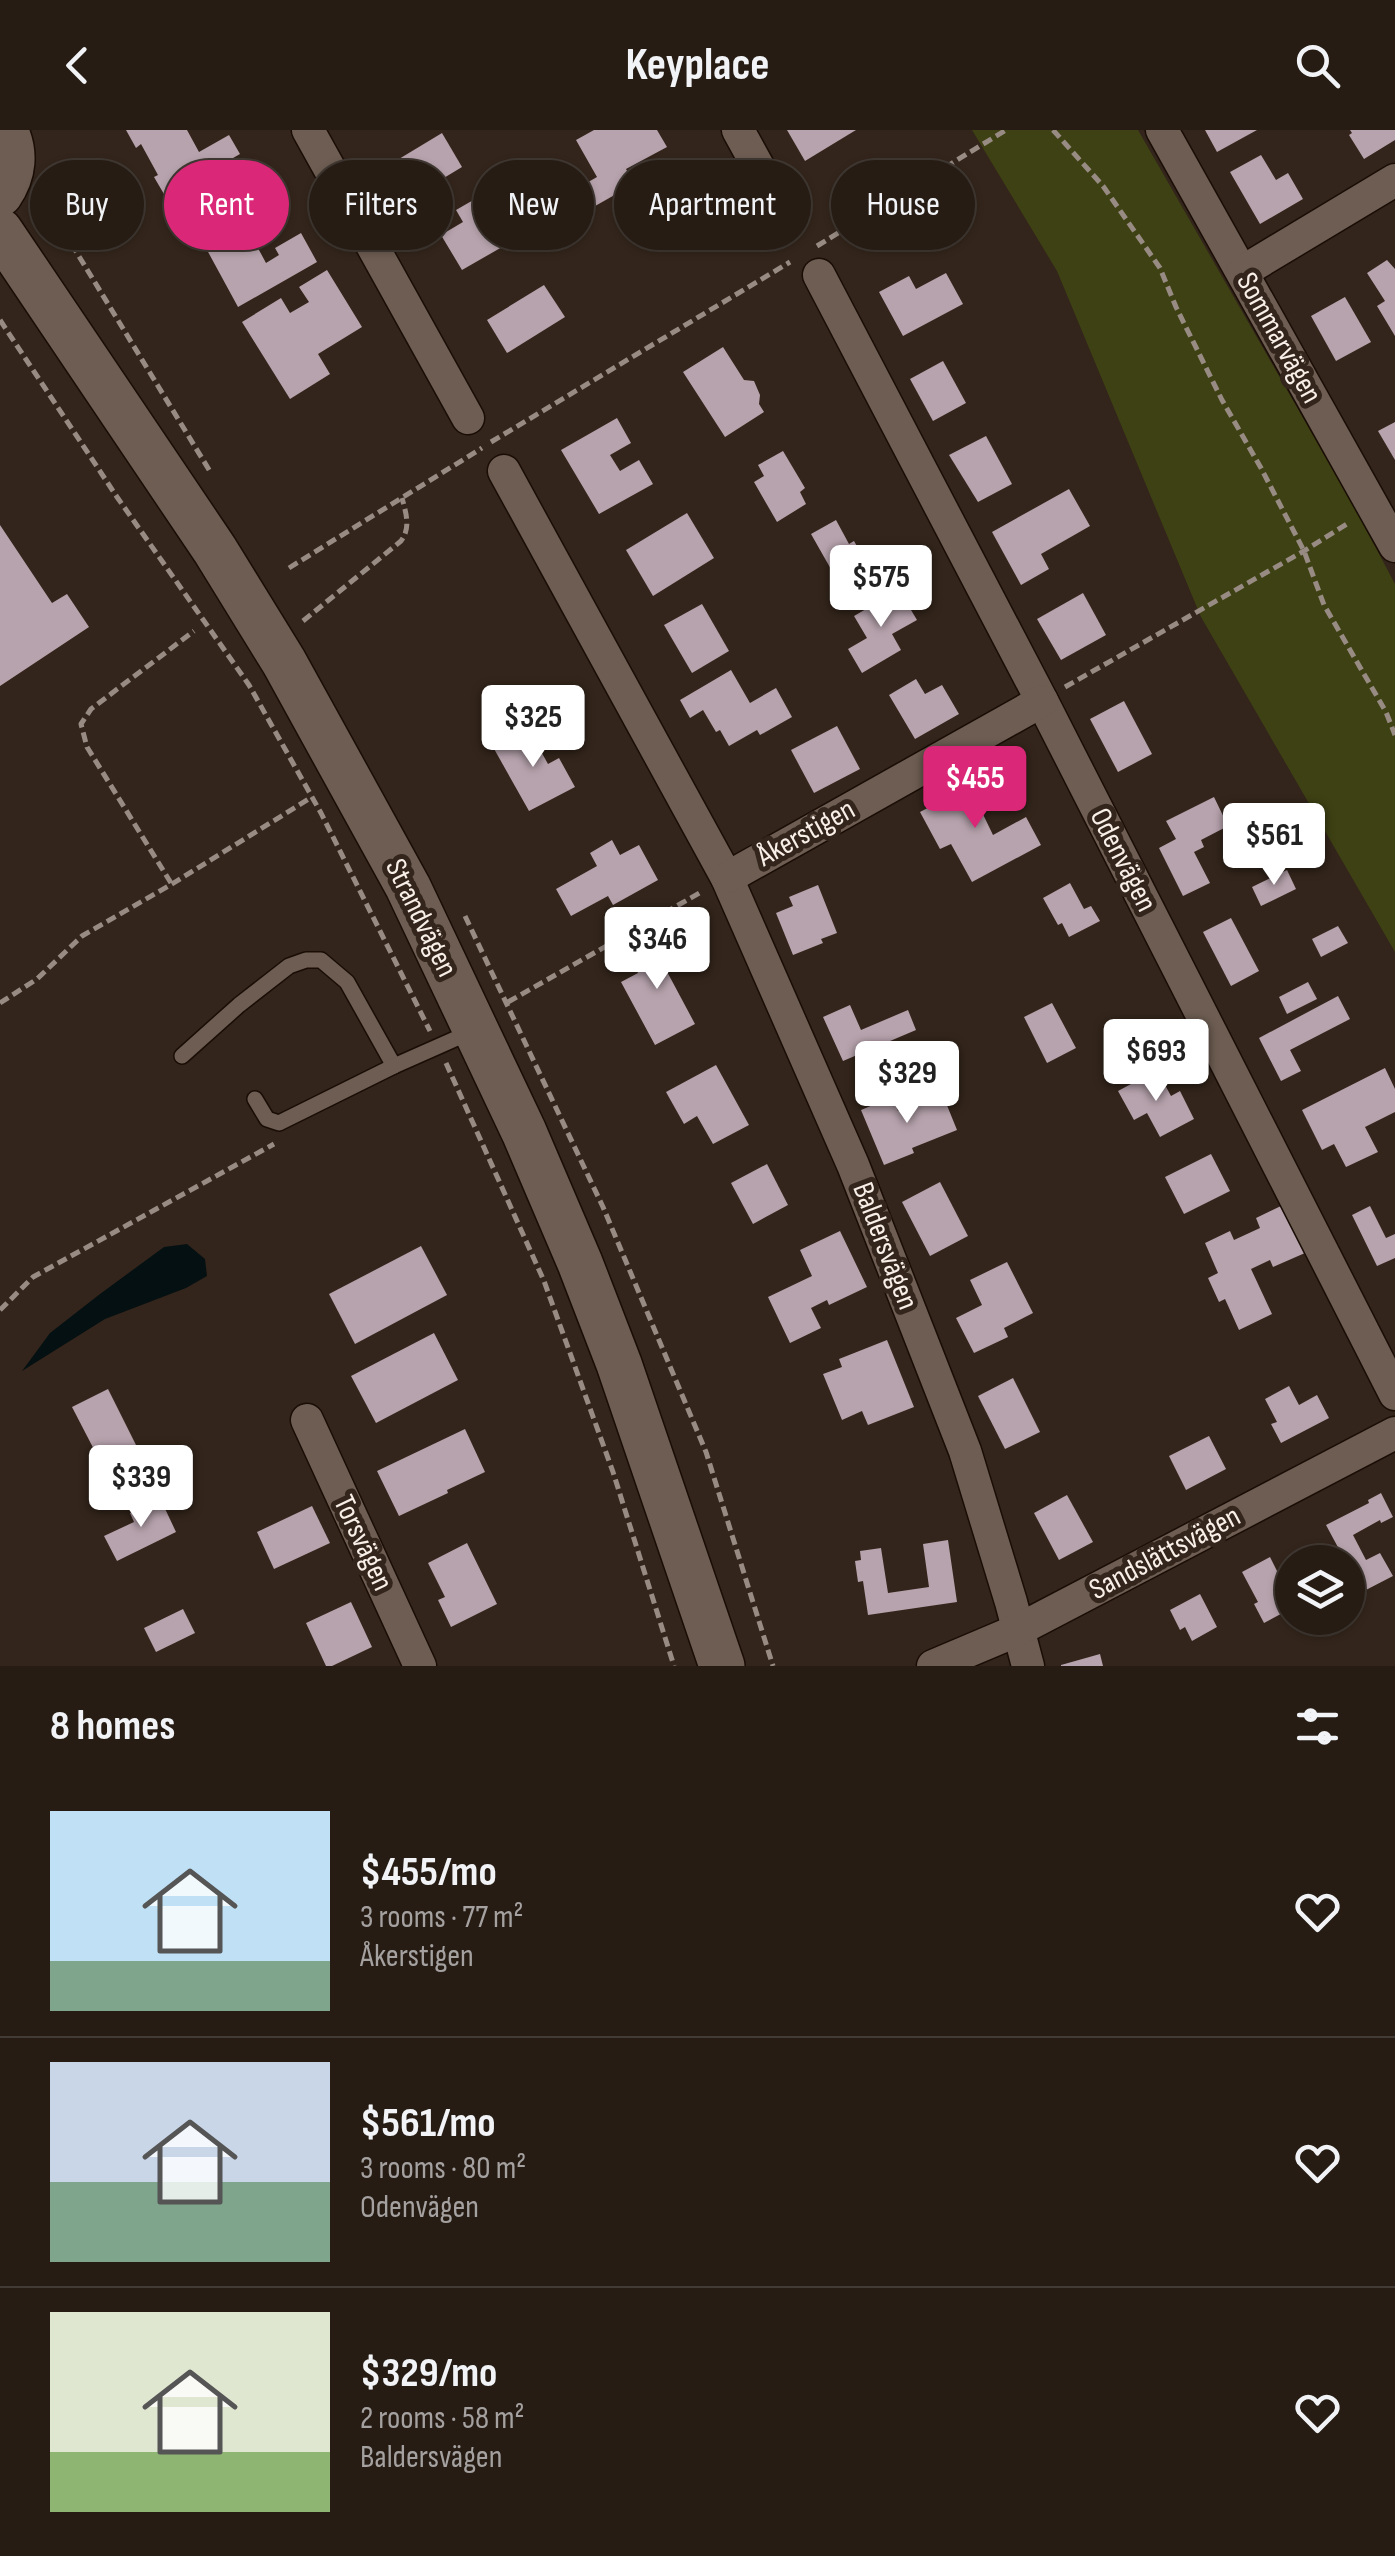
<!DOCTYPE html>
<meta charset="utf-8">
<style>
body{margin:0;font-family:"Sofia Sans Condensed",sans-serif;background:#322922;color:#f1f3f6;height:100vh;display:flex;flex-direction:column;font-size:38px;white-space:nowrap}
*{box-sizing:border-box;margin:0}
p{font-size:32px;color:#a4a1a0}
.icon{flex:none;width:55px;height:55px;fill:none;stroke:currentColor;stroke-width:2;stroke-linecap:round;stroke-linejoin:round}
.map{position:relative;height:1536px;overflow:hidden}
.details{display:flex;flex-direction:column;background:#261c14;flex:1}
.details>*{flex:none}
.top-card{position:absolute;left:30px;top:30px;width:1335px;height:90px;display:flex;gap:20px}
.buttons{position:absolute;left:1275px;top:1415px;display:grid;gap:20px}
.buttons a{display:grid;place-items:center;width:90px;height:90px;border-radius:50%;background:#261c14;box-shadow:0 2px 8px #0004,0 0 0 2px #423a34;font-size:50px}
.price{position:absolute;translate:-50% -85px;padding:0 22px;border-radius:10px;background:#fff;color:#222;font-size:32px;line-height:65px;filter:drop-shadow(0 2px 5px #0008)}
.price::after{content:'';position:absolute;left:50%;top:60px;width:30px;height:22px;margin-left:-15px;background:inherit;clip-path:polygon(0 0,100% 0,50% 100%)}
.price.active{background:#db2777;color:#fff}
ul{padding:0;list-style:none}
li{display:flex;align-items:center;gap:30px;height:250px;padding:0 50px}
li+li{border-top:2px solid #423a34}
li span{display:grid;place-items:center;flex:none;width:280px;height:200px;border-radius:0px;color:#555}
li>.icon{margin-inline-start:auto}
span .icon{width:120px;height:120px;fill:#fffc;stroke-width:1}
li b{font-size:42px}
h2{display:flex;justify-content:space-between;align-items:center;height:120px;padding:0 50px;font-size:42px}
.tag{padding:0 35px;border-radius:45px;background:#261c14;box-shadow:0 2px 8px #0004,0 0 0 2px #423a34;font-size:35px;line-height:90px}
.tag.active{background:#db2777;color:#fff}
header{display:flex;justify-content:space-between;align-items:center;height:130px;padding:0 50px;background:#261c14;font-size:45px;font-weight:700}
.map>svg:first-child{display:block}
</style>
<header><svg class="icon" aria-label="back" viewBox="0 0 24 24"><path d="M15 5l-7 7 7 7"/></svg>Keyplace<svg class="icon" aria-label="search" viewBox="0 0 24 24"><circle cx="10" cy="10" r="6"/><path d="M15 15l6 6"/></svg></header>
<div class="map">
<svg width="1395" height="1536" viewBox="0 0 1395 1536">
<rect width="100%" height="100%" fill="#33251b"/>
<path fill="#3e4113" d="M972,0H1138L1353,375L1395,454V822L1201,487L1057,141Z"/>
<path fill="#051012" d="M187,1114L205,1129L207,1146L186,1158L105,1189L22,1241L50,1203L100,1164L164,1117Z"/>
<g fill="#b7a3ad">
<path d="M126,0H187L199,22L229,5L240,24L200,47L226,92L192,112L154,47L158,45L141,14L136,18Z"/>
<path d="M594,0H657L667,17L626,39L634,54L581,84L569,63L597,47L576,10Z"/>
<path d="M787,0H856L805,31Z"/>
<path d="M1205,0H1257L1217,22Z"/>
<path d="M1350,0H1395V10L1364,29L1349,5L1352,3Z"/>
<path d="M442,3L462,37L414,66L394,32Z"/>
<path d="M1261,25L1276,50L1288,43L1303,69L1260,94L1230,42Z"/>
<path d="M692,43L713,78L647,118L626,84Z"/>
<path d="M489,61L516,109L462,140L441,105L463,92L456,80Z"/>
<path d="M261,75L273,95L252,107L266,133L279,125L275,118L301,103L317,132L238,177L207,120L224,111L218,100Z"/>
<path d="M1387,130L1395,139V206L1377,176L1385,171L1367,143Z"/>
<path d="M327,140L362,197L318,224L330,244L290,269L242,192L281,168L290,183L309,172L299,157Z"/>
<path d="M946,143L963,174L903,206L879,162L909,146L916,159Z"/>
<path d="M544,155L565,187L507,223L487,190Z"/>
<path d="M1345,167L1371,212L1336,231L1311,186Z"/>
<path d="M723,217L744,250L754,251L760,265L759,274L764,282L725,307L683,242Z"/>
<path d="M943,231L966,273L933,291L910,249Z"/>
<path d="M617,288L631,313L610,325L620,341L639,330L653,354L599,384L561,320Z"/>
<path d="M1395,292V330L1378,301Z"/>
<path d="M986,306L1012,354L978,372L949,325Z"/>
<path d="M783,321L805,358L800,362L806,374L777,392L754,352L764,346L758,335Z"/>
<path d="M1069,359L1090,396L1041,424L1049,439L1021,455L992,402Z"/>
<path d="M687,383L714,428L653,466L626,420Z"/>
<path d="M836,390L849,414L854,411L866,432L836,448L811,404Z"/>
<path d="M0,395L52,473L67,464L89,497L0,556Z"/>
<path d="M899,460L917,490L892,504L901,520L862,543L848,519L867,508L854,486Z"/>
<path d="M1083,463L1106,505L1061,530L1037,489Z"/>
<path d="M702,474L729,521L692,543L664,495Z"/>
<path d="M731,540L750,573L776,558L792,587L760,605L757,600L729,616L720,600L716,602L703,580L690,588L680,570Z"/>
<path d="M916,549L925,564L942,555L959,584L915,609L889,565Z"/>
<path d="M1124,571L1152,624L1118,642L1090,589Z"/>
<path d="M837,596L860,639L814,663L791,620Z"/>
<path d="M528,598L548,634L559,628L575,657L529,681L493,617Z"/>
<path d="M964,645L993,705L1026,687L1041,715L972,752L951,714L940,719L920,682L941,671L935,660Z"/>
<path d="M1214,667L1228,696L1201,710L1204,717L1194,722L1210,753L1183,766L1159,718L1176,709L1166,691Z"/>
<path d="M612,710L620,725L639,715L658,750L613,775L608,766L571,786L556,759L597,736L590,723Z"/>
<path d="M1287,740L1296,759L1261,776L1252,757Z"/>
<path d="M1070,753L1084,779L1091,776L1100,791L1069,807L1062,793L1058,795L1043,768Z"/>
<path d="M818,755L837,803L821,809L823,813L793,825L776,783L793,776L789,767Z"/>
<path d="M1231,788L1259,841L1231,856L1203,802Z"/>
<path d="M1338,796L1348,813L1321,827L1312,809Z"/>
<path d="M667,805L679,828L664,836L695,894L655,915L621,852L638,843L629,825Z"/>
<path d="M1308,852L1317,869L1287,884L1279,867Z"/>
<path d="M1338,866L1350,889L1290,920L1301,941L1281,951L1259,908Z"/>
<path d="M1052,873L1076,918L1047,933L1024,887Z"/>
<path d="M850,875L861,900L908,880L916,900L843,931L823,887Z"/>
<path d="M716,935L749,995L713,1014L697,986L684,994L666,962Z"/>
<path d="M1385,938L1395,959V982L1365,997L1378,1022L1346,1037L1334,1014L1322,1020L1302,980Z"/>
<path d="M1157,940L1171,966L1180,961L1194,989L1160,1007L1147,983L1134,990L1118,961Z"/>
<path d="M942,963L957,1000L912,1018L914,1023L884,1035L861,980L892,967L898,981Z"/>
<path d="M1211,1024L1230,1061L1184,1084L1165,1047Z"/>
<path d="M767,1034L788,1075L753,1094L731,1053Z"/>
<path d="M940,1052L968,1106L930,1126L902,1072Z"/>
<path d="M1283,1075L1305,1123L1273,1137L1270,1130L1251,1139L1272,1184L1239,1200L1225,1169L1219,1172L1208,1148L1218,1143L1205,1113L1230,1101L1234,1110L1260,1098L1256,1088Z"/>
<path d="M1370,1076L1386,1108L1395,1104V1128L1377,1136L1352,1085Z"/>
<path d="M840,1101L867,1157L829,1175L827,1170L811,1178L821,1198L790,1213L768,1167L812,1146L800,1120Z"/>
<path d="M421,1116L447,1165L355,1214L329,1164Z"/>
<path d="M1007,1132L1033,1183L1004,1198L1008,1207L974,1223L956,1188L982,1175L970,1150Z"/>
<path d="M434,1203L458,1250L376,1293L351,1246Z"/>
<path d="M887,1210L914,1277L868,1295L862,1281L842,1290L823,1244L842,1237L839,1229Z"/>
<path d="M1013,1248L1040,1302L1005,1319L978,1266Z"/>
<path d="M1289,1256L1299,1275L1317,1265L1329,1288L1281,1313L1271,1294L1277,1292L1265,1269Z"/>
<path d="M108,1259L136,1315L101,1333L72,1277Z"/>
<path d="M465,1299L485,1342L447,1360L448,1363L399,1386L377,1341Z"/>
<path d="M1209,1306L1226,1339L1186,1360L1169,1326Z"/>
<path d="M1381,1363L1393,1387L1381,1393L1380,1390L1353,1405L1366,1430L1380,1423L1393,1446L1362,1462L1326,1395L1369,1373L1368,1370Z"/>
<path d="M1067,1365L1093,1412L1059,1430L1034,1383Z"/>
<path d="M160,1368L176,1402L117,1431L104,1406L134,1392L130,1383Z"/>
<path d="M312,1376L330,1413L274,1439L257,1402Z"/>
<path d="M948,1410L957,1472L868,1485L863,1451L858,1452L855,1431L861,1430L860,1421L881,1418L888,1463L929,1457L923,1414Z"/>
<path d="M467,1413L497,1474L451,1497L438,1470L445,1467L428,1433Z"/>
<path d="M1270,1427L1282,1451L1292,1445V1478L1264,1493L1254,1474L1258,1472L1242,1442Z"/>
<path d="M1200,1464L1217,1497L1192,1511L1185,1497L1180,1500L1170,1480Z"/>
<path d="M351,1472L372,1517L332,1536H326L306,1493Z"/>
<path d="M183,1479L195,1503L156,1522L144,1498Z"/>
<path d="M1100,1524L1103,1536H1061V1535Z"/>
</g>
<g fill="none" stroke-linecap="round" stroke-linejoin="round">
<defs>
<g id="lane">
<path d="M182,926L239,875L289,836L306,830H321L347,852L394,936"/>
<path d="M255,969L267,989L279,993L394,936L473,901"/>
</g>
<g id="street">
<path d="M308,0L468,288"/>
<path d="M738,0L787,89"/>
<path d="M1162,0L1395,416"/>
<path d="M1242,142L1395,50"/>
<path d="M819,145L1042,571L1395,1264"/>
<path d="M504,341L727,748L853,1035L965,1321L1011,1472L1028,1536"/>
<path d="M727,748L1042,571"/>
<path d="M307,1290L420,1536"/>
<path d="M933,1536L1018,1500L1395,1303"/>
</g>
<g id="secondary">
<path d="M0,64C14,44 16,22 5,0"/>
<path d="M0,101L215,420L284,532L408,757L524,1002L580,1133L619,1234L722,1536"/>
</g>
</defs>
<use href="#lane" stroke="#1a0d06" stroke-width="18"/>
<use href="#street" stroke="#1a0d06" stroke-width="35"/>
<use href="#secondary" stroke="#1a0d06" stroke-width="48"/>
<g stroke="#978b83" stroke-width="5" stroke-dasharray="10 5" stroke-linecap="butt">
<path d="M1053,0L1103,56L1160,138L1176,177L1222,270L1261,338L1304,421L1324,475L1386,582L1395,605"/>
<path d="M43,61L54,87L63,100L211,343"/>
<path d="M817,116L1006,0"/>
<path d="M0,190L117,367L249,555L321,683L430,901"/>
<path d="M491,312L790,132"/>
<path d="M289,438L482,318"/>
<path d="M303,491L401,411C411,398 406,383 402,368"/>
<path d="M1065,557L1304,421L1350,392"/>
<path d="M171,753L87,617L81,594L91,579L194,501"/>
<path d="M465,786L603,1077L706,1322L773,1536"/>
<path d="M508,872L703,761"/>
<path d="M0,873L37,849L82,806L172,754L312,667"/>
<path d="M446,933L544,1151L613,1342L674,1536"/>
<path d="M0,1180L33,1147L274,1014"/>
</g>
<use href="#lane" stroke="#6d5d52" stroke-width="15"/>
<use href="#street" stroke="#6d5d52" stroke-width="32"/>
<use href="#secondary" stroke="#6d5d52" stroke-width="45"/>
</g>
<g text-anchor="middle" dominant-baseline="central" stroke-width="10" stroke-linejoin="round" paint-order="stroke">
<g font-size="30" fill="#f9efe9" stroke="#33251b">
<text transform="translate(1279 208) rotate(61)">Sommarvägen</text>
<text transform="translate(806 703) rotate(-29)">Åkerstigen</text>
<text transform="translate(1123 730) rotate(63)">Odenvägen</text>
<text transform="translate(421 788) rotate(64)">Strandvägen</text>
<text transform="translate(885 1116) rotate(69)">Baldersvägen</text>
<text transform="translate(363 1413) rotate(65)">Torsvägen</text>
<text transform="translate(1165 1423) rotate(-28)">Sandslättsvägen</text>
</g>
</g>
</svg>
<div class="buttons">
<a><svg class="icon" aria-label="layers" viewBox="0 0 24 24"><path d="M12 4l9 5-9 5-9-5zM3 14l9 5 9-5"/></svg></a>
</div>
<b class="price" style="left:881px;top:500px">$575</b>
<b class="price" style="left:533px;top:640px">$325</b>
<b class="price active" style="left:975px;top:701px">$455</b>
<b class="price" style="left:1274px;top:758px">$561</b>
<b class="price" style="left:657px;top:862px">$346</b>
<b class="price" style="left:1156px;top:974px">$693</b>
<b class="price" style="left:907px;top:996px">$329</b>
<b class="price" style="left:141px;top:1400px">$339</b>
<div class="top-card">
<a class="tag">Buy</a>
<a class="tag active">Rent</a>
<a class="tag">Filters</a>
<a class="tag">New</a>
<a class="tag">Apartment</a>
<a class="tag">House</a>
</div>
</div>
<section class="details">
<h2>8 homes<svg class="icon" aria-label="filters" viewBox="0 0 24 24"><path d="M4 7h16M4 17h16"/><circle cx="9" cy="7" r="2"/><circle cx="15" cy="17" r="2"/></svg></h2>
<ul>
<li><span style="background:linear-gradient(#bfe0f5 75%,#7fa58c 0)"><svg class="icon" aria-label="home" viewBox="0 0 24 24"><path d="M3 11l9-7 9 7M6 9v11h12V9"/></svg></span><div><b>$455/mo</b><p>3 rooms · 77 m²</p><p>Åkerstigen</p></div><svg class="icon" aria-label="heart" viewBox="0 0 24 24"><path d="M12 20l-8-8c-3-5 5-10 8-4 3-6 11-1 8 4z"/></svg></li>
<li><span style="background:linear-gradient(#c9d6e8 60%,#7fa58c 0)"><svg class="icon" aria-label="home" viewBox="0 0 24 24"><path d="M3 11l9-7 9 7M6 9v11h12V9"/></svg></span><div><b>$561/mo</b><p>3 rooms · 80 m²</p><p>Odenvägen</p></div><svg class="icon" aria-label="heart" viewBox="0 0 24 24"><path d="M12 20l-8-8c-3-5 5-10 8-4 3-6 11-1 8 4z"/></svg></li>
<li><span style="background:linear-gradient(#dfe7d0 70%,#8fb573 0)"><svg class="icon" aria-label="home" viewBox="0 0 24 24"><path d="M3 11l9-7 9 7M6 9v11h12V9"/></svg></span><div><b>$329/mo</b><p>2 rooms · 58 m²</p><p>Baldersvägen</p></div><svg class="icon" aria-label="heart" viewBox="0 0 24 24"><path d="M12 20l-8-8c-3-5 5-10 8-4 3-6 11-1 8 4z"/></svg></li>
</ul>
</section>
